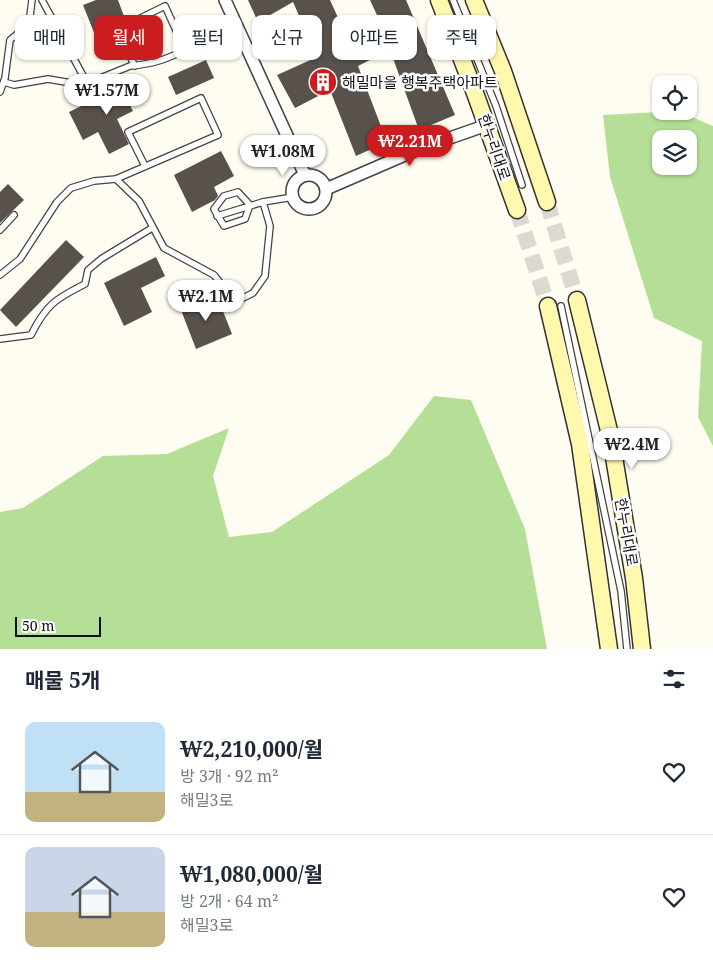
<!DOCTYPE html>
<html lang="ko">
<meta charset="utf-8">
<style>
body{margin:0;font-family:"Noto Serif","Noto Sans KR",serif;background:#f2f2f3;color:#1f2937;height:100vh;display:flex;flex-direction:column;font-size:19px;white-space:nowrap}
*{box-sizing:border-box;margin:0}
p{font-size:16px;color:#747a83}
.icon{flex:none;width:28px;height:28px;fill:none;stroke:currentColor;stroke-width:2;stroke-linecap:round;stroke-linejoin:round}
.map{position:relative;height:649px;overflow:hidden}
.sheet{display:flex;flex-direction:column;background:#fff;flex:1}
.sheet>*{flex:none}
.guide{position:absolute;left:15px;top:15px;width:684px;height:45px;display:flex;gap:10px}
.controls{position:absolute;left:652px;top:75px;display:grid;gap:10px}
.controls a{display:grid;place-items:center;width:45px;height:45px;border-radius:10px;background:#fff;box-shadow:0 1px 4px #0004;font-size:25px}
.scale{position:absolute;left:15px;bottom:12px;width:86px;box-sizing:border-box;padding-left:5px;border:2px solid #101010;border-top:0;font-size:14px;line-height:18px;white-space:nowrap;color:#101010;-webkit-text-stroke:4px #fff;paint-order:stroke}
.price{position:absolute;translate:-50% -42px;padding:0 11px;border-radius:18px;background:#fff;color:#222;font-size:16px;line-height:32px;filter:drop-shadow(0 1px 2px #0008)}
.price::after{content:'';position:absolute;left:50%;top:30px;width:15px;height:11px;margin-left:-8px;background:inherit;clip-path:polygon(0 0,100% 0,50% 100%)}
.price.active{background:#cb1c1f;color:#fff}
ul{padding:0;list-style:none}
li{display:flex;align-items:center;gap:15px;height:125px;padding:0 25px}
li+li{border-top:1px solid #e0e1e3}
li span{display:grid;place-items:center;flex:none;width:140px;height:100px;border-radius:10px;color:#555}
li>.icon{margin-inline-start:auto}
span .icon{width:60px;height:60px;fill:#fffc;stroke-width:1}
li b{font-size:21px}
h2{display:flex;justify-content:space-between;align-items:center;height:60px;padding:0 25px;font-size:21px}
.tag{padding:0 18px;border-radius:10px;background:#fff;box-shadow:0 1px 4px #0004;font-size:18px;line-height:45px}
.tag.active{background:#cb1c1f;color:#fff}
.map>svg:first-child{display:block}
</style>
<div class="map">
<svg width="713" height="649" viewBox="0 0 713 649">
<rect width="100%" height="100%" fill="#fffdf2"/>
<g fill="#b5df96" fill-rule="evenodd">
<path d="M678,111L713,126V446L698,417L702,341L654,318L610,177L603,115ZM661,139H689V166H661Z"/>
<path d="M434,396L471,400L525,529L547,649H0V512L23,508L103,456L167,454L229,428L213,476L229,537L272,532L389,455Z"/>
</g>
<g fill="#59514b">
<path d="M96,0H118L125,19L106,27L113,45L101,50L83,5Z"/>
<path d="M248,0H330L349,42L382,26L370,0H406L455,115L419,130L390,50L358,66L387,142L356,156L330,90L295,108L277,75L317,57L293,2L258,22Z"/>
<path d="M206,60L214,78L176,95L168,77Z"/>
<path d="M138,78L143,89L126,97L133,111L117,119L129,144L109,154L98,132L83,140L69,112Z"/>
<path d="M221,151L234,176L214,187L218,196L215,200L192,212L174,175Z"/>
<path d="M8,184L24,200L0,223V192Z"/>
<path d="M66,240L84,257L16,327L0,310Z"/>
<path d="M156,257L165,276L141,288L152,312L124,326L104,283Z"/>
<path d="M217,296L232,334L196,349L181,310Z"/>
</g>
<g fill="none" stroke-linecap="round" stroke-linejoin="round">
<g stroke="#dbd9d0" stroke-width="16" stroke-dasharray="16 8" stroke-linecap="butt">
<path d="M547,202L577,300"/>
<path d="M517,210L548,306"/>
</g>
<defs>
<g id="lane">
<path d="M42,0L87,83"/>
<path d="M453,0L496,106L522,185"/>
<path d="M29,24L32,0"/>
<path d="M4,82L14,85L48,79L83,85L130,66C152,64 165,60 185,50L165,6L116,30L135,66"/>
<path d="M0,92L5,78L10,40L29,24L52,18"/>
<path d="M116,179L139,201L164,248L214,275L235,302L253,293L265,276L270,226L263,202"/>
<path d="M238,192L250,205L245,219L224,226L214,209L224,196Z"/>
<path d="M217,216L263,202L293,197"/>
<path d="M0,230L14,215"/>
<path d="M0,275L20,259L57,202L71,188L94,181L116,179L218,135L201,98L128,132L145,166"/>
<path d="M561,306L621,591L627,649"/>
<path d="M0,339L31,335C46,305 55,299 85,284L88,270L101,259L152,228"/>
</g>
<g id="street">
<path d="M225,0L305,175"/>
<circle cx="309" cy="192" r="17"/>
<path d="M326,189L421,148L487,125"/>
</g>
<g id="secondary">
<path d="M439,0L475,93L517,210"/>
<path d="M474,0L503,71L547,202"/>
<path d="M577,300L611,439L634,578L642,649"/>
<path d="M548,306L580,444L609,649"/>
</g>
</defs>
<use href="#lane" stroke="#434343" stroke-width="8"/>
<use href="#street" stroke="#434343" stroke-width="14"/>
<use href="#secondary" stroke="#323232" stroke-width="19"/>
<use href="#lane" stroke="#fff" stroke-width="5.5"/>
<use href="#street" stroke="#fff" stroke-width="11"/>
<use href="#secondary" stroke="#fff8ad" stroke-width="16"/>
</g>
<defs>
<symbol id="building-disc" viewBox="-11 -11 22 22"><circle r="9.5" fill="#cb1c1f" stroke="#fff"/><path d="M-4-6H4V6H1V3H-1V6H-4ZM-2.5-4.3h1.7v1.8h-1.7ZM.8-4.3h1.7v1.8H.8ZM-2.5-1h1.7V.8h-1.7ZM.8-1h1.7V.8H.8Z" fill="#fff"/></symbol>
</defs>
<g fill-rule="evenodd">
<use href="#building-disc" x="307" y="66" width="32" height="32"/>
</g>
<g text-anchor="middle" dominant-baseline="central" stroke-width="5" stroke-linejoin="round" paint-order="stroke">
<g font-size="15" fill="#101010" stroke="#fff" text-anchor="start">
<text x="342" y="82">해밀마을 행복주택아파트</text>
</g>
<g font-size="15" fill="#101010" stroke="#fff">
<text transform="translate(495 147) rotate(71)">한누리대로</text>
<text transform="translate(627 532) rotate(80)">한누리대로</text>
</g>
</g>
</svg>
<div class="controls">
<a><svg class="icon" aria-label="locate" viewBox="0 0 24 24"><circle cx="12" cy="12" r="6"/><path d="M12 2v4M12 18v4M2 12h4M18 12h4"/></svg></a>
<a><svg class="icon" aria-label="layers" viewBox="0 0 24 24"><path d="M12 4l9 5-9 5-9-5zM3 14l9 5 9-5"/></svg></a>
</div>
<div class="scale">50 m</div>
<b class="price" style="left:107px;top:116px">₩1.57M</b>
<b class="price active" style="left:410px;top:167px">₩2.21M</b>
<b class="price" style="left:283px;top:177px">₩1.08M</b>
<b class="price" style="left:206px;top:322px">₩2.1M</b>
<b class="price" style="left:632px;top:470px">₩2.4M</b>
<div class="guide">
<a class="tag">매매</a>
<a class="tag active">월세</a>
<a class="tag">필터</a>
<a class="tag">신규</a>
<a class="tag">아파트</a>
<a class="tag">주택</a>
</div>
</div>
<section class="sheet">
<h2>매물 5개<svg class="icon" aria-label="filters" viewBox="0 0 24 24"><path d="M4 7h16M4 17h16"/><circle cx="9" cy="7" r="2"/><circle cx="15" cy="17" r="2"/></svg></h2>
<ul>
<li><span style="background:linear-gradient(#bfe0f5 70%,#c2b280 0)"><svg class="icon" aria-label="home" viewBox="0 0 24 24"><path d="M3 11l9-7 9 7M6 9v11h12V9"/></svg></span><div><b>₩2,210,000/월</b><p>방 3개 · 92 m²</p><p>해밀3로</p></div><svg class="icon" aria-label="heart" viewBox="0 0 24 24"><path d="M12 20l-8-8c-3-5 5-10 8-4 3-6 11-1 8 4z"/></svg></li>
<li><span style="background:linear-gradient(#c9d6e8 65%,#c2b280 0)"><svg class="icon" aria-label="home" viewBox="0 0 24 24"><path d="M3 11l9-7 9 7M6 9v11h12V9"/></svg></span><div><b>₩1,080,000/월</b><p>방 2개 · 64 m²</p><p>해밀3로</p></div><svg class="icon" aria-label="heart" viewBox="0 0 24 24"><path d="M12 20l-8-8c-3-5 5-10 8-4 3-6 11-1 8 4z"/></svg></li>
</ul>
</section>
